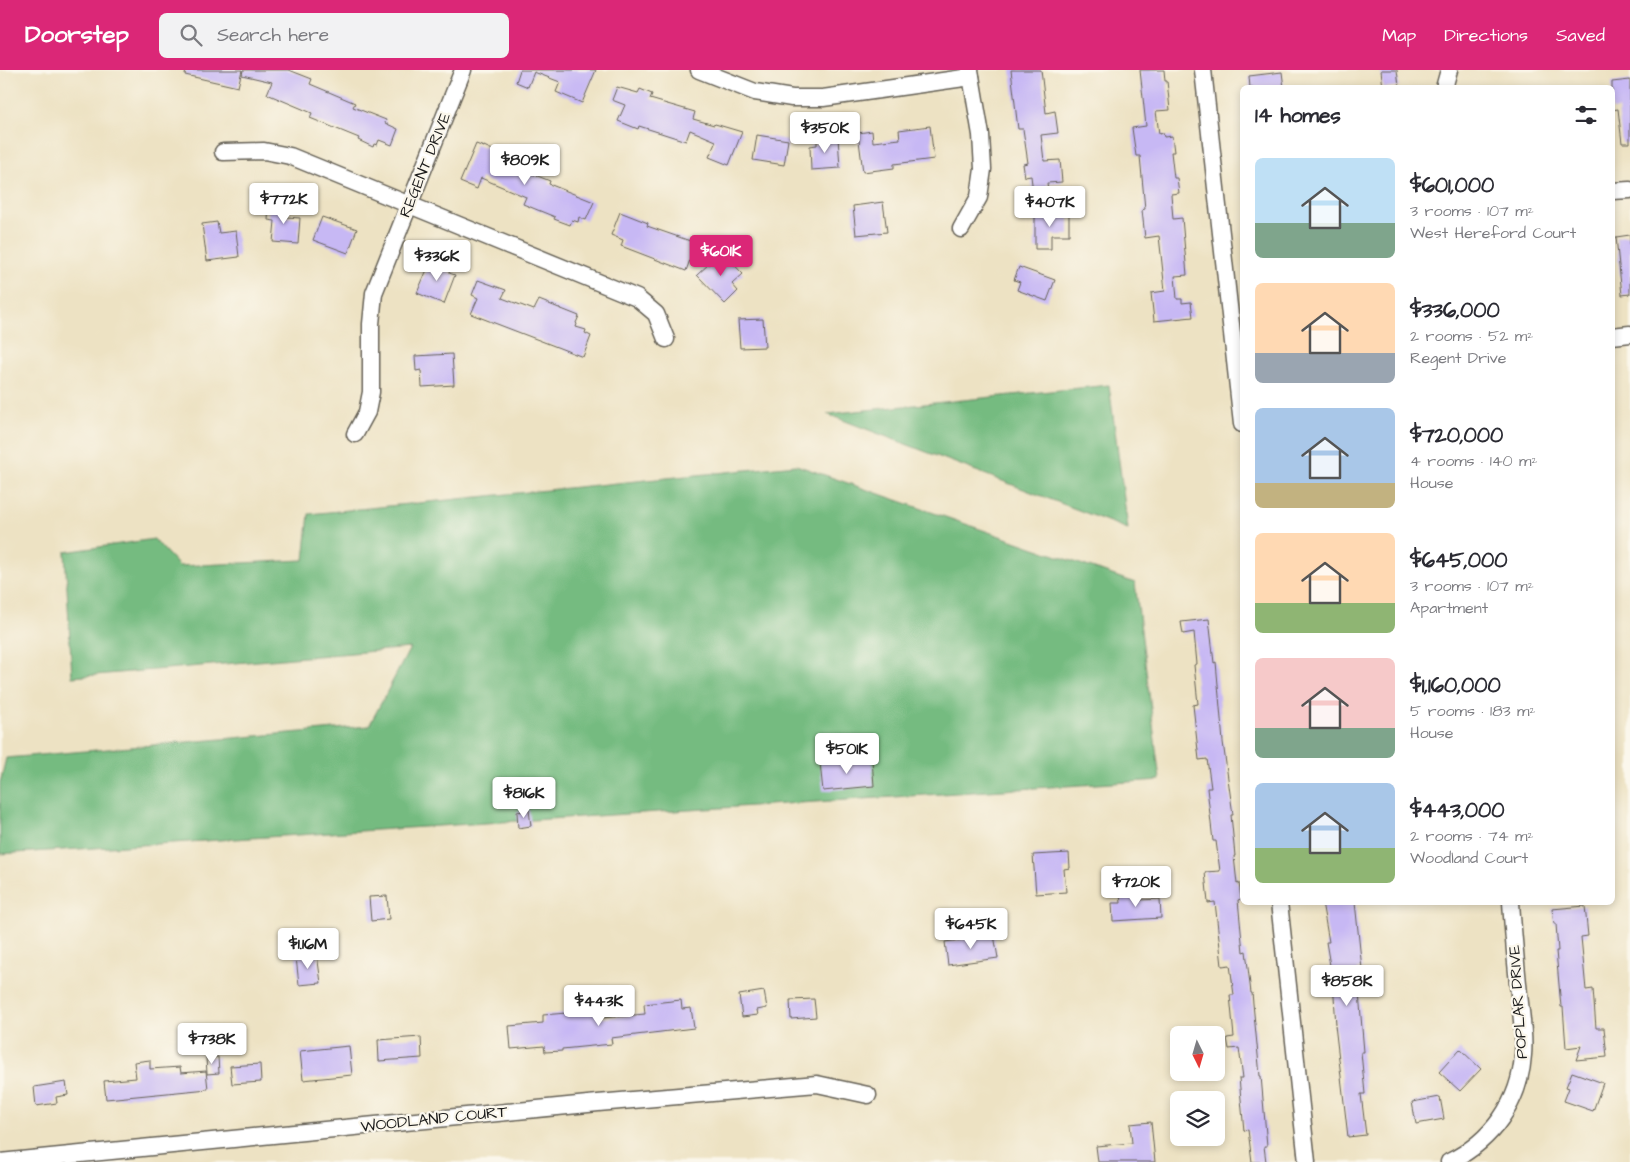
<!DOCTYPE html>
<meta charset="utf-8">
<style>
body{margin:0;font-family:"Architects Daughter",sans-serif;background:#f2f2f3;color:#2b2b33;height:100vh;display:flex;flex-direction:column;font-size:19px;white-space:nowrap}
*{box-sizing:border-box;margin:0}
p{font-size:16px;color:#7c7c81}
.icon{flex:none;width:28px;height:28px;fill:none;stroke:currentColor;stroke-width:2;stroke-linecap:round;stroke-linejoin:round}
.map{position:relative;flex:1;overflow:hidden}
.sheet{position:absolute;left:1240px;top:15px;width:375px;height:820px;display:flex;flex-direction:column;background:#fff;border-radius:8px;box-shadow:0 2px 8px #0003}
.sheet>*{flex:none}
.needle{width:32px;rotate:175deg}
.buttons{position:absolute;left:1170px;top:956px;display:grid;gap:10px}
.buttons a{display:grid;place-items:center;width:55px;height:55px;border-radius:8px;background:#fff;box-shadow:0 2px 8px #0003;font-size:25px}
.price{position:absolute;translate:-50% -42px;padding:0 11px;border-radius:5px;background:#fff;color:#222;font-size:16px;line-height:32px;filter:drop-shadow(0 1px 2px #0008)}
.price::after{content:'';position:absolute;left:50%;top:30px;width:15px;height:11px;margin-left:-8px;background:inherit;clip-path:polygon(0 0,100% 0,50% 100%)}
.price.current{background:#db2777;color:#fff}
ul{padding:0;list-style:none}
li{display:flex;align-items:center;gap:15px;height:125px;padding:0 15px}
li span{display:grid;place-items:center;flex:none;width:140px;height:100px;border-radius:8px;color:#555}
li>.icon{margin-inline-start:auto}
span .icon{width:60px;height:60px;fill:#fffc;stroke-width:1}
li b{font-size:21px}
h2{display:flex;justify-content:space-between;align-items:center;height:60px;padding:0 15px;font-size:21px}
header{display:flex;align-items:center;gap:30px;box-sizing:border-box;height:70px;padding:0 25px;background:#db2777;color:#fff}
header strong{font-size:24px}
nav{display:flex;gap:28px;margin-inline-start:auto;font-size:18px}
.search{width:350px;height:45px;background:#f2f2f3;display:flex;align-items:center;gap:12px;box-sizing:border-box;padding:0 18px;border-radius:8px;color:#7c7c81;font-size:19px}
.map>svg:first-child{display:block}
</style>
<header>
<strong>Doorstep</strong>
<div class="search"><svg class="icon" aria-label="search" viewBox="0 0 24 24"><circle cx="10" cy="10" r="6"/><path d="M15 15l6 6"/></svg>Search here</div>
<nav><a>Map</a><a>Directions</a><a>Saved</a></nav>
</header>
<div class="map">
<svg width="1630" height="1092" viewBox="0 0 1630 1092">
<rect width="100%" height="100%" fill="#fbf7ec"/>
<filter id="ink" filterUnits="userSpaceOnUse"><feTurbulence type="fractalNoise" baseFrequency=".02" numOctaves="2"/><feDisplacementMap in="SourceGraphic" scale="10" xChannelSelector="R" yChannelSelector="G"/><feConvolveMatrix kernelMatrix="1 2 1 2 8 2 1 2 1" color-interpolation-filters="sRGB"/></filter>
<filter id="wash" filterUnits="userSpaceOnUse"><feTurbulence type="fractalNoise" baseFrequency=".0096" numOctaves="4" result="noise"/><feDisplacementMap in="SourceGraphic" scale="20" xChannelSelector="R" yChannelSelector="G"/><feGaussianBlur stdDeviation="1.12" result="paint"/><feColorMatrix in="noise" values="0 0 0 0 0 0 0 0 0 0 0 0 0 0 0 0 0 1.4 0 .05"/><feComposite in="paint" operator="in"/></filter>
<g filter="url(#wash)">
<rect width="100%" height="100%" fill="#ede2c3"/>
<g fill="#75bb80" stroke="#486c4e">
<path d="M1109,315L1128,459L827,344Z"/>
<path d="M796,395L1135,513L1160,710L0,784V713L6,688L369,656L410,578L72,607L65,482L154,469L179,496L304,490L309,444Z"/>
</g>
<g id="blocks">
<g fill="#c7b8f4">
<path d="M186,0H242L238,17L185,5Z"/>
<path d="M243,0H289L312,9L310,14L355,33L353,37L386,50L385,53L398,59L392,75L379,70L377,75L374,74L373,77L358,70L359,68L310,48L312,43L267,24L272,12L242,5Z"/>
<path d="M520,0H596L582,33L556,22L560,12L534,2L528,17L516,12Z"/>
<path d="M1011,0H1041L1046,43L1055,41L1058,63L1041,65L1044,91L1060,90L1062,112L1047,113L1048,120L1033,122L1031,106L1025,107L1023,94L1028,93L1023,59H1018Z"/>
<path d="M1140,0H1164L1165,11H1167L1170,40L1156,41L1159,64L1163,63L1164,67L1172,66L1174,82H1171L1174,108H1177L1179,123L1171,124L1173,149L1182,148L1187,205L1175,206L1177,229H1182V233L1191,232L1193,247L1154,251L1151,223L1165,221L1159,166L1145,168L1142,140L1145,139L1140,86H1136L1132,58L1146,56Z"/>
<path d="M1381,0H1397L1399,16L1383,18Z"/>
<path d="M1282,2L1284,18H1250L1249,6Z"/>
<path d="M1630,10V73H1622L1618,39L1612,40V12Z"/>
<path d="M617,17L638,23L640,19L652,24L650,29L695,42L693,49L714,55L715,54L742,62L729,95L709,87L716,71L690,60L686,71L639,56L638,59L618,51L625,35L612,30Z"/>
<path d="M930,56L934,89L894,94V98L863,102L858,63L872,61L873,72L900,69L899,60Z"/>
<path d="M757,65L788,70L784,95L753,90Z"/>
<path d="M838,67L840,98L811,100L810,76L817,75V71L821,70V68Z"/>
<path d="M476,74L484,77V76L512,89L510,95L550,111L549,114L594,132L586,150L579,147L578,152L572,150L570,155L554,149L555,147L523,134L526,127L481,108L477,119L460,112Z"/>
<path d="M883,132L887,162L856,165L853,136Z"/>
<path d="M269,135L287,136L286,147L300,148L298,174L273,172L275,151L268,150Z"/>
<path d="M620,142L648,153L647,156L696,173L686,201L621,176L623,170L611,165Z"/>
<path d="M1035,143H1069V165H1051V179H1035Z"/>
<path d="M322,147L357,159L348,183L313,170Z"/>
<path d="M217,152L219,163L236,161L239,187L207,191L202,154Z"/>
<path d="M1630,165V224L1622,225L1616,167Z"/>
<path d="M722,182L743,204L732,214L738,221L725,234L697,205Z"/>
<path d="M432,188L446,194L445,197L450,199L449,203L455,205L444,234L417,223Z"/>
<path d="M1019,197L1055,210L1047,231L1017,220L1020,212L1014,210Z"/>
<path d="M478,210L506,220L502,228L534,240L539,230L579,246L576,253L577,254L576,257L586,260L585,263L591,266L583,287L471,244L478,228L472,225Z"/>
<path d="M763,249L765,277L740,278L738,250Z"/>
<path d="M452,284L454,315L422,317L421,300L416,301L415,286Z"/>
<path d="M1209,549L1214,593L1216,592L1223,672L1233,745H1231L1235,786H1234L1237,814L1239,813L1241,829L1238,830L1243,882L1246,881L1251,923H1252L1260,1006H1261L1267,1076H1264L1266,1092H1252L1248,1060L1244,1061L1239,1008H1243L1239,978L1229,979L1227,968L1234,967L1230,925H1234L1230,895L1222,896L1215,832L1208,833L1205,802L1220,801L1216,771H1213L1207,718H1211L1207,689L1199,690L1193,635L1198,634L1194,595L1197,594L1194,562L1183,564L1181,552Z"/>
<path d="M872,689L874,716L823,721L820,693Z"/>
<path d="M529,740L531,756L518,758L517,742Z"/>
<path d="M1069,783L1070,798L1064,799L1066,822L1036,824L1033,785Z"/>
<path d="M1137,822L1138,830L1160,829L1161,848L1113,851L1112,833H1121L1120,823Z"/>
<path d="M387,826L389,849L371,851L369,827Z"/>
<path d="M1322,832H1355L1362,899H1357L1364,982H1361L1365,1024H1361L1366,1065L1348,1067L1335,955H1336L1333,913L1326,872H1329Z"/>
<path d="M1585,836L1588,866L1581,867L1586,920L1593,919L1596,958H1604L1607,987L1576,990L1581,976L1566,978L1563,937H1561L1556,881H1558L1556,854H1554L1552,839Z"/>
<path d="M994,865L998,888L948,895L945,872Z"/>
<path d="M317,884L321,913L299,915L296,887Z"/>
<path d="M764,921L767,938L757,940L758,945L742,947L739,925Z"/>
<path d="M814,929L816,947L791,949L790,930Z"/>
<path d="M681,930L682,939L691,938L694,958L611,968L612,974L562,979V981L545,982L544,976L511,979L509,956L543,953V945L601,940L602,948L645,944L644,934Z"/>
<path d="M421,967L422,988L379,991L378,970Z"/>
<path d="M349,976L352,1005L303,1010L300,981Z"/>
<path d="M1460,979L1481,999L1460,1021L1439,1002Z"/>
<path d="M206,987H218L219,1003L207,1004Z"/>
<path d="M150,990V999L180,997L181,1003L206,1001L208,1019L106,1029L104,1011L136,1008L134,992Z"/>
<path d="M260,994L261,1012L232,1014L230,996Z"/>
<path d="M1572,1002L1603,1013L1593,1041L1564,1031L1569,1018L1566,1017Z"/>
<path d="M66,1012L68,1025L56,1027L57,1033L36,1036L34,1017Z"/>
<path d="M1440,1027L1444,1049L1416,1054L1412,1032Z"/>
<path d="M1151,1052L1155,1092H1098L1096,1076L1132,1073L1130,1054Z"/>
</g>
</g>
</g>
<g filter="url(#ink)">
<use href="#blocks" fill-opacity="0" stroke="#656156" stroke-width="1"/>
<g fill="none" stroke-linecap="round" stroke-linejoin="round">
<defs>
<g id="minor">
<path d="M699,0L755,22L792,28H823L971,7"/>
<path d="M1203,0L1242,354"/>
<path d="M1444,18L1449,0"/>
<path d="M223,82L264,81L290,86L637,228L656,244L666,269"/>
<path d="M1612,121L1630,120"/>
<path d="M961,159L979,127L983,99L981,65L970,0"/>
<path d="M1612,266L1630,264"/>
<path d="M355,364L367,342L371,322V254L374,223L463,0"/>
<path d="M1279,832L1307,1092"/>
<path d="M0,1092L598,1033L817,1014L868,1025"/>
<path d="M1449,1092C1492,1071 1520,1032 1523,985C1525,965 1521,944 1519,924C1516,893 1513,863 1511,832"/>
</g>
</defs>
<use href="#minor" stroke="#656156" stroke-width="19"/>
<use href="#minor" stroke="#fff" stroke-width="16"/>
</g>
</g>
<g text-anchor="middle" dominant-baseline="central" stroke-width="4.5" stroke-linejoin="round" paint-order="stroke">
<g font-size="16" fill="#1c1c1c" stroke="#fbf7ec">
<text transform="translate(425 95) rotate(-68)">REGENT DRIVE</text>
<text transform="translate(1518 932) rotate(-94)">POPLAR DRIVE</text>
<text transform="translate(434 1049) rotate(-6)">WOODLAND COURT</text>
</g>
</g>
</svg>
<div class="buttons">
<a><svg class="needle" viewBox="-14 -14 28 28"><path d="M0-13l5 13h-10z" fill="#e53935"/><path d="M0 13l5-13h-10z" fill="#7c7c81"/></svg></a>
<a><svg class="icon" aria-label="layers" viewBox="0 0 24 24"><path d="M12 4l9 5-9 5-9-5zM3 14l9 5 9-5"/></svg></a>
</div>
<b class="price" style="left:825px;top:84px">$350K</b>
<b class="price" style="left:525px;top:116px">$809K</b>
<b class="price" style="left:284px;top:155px">$772K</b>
<b class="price" style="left:1050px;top:158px">$407K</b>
<b class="price current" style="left:721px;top:207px">$601K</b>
<b class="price" style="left:437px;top:212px">$336K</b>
<b class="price" style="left:847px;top:705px">$501K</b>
<b class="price" style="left:524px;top:749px">$816K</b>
<b class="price" style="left:1136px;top:838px">$720K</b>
<b class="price" style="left:971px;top:880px">$645K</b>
<b class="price" style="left:308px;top:900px">$1.16M</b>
<b class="price" style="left:1347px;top:937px">$858K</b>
<b class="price" style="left:599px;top:957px">$443K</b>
<b class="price" style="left:212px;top:995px">$738K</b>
<section class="sheet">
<h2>14 homes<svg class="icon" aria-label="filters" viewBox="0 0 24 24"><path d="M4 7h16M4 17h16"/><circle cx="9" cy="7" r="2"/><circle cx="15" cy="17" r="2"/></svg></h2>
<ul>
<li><span style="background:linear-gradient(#bfe0f5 65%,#7fa58c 0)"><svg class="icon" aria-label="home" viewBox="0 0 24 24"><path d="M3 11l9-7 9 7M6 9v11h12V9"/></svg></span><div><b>$601,000</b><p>3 rooms · 107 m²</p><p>West Hereford Court</p></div></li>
<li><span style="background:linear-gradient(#ffd9b3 70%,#9aa5b1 0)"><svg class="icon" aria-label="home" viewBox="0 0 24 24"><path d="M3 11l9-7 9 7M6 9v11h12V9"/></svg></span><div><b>$336,000</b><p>2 rooms · 52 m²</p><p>Regent Drive</p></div></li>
<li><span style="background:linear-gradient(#a9c7e8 75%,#c2b280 0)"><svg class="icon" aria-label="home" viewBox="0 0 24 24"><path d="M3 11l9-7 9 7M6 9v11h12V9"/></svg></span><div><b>$720,000</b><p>4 rooms · 140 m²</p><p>House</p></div></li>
<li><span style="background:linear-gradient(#ffd9b3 70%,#8fb573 0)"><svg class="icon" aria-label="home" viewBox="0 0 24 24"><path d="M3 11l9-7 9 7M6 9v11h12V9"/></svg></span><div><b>$645,000</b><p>3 rooms · 107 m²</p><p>Apartment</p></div></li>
<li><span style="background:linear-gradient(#f6c9c9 70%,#7fa58c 0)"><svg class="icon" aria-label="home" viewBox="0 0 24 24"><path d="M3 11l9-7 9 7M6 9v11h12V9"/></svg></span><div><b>$1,160,000</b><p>5 rooms · 183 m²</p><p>House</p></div></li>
<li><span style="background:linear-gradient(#a9c7e8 65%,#8fb573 0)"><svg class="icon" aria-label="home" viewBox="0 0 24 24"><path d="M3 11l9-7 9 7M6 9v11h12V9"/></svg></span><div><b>$443,000</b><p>2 rooms · 74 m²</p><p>Woodland Court</p></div></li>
</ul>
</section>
</div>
